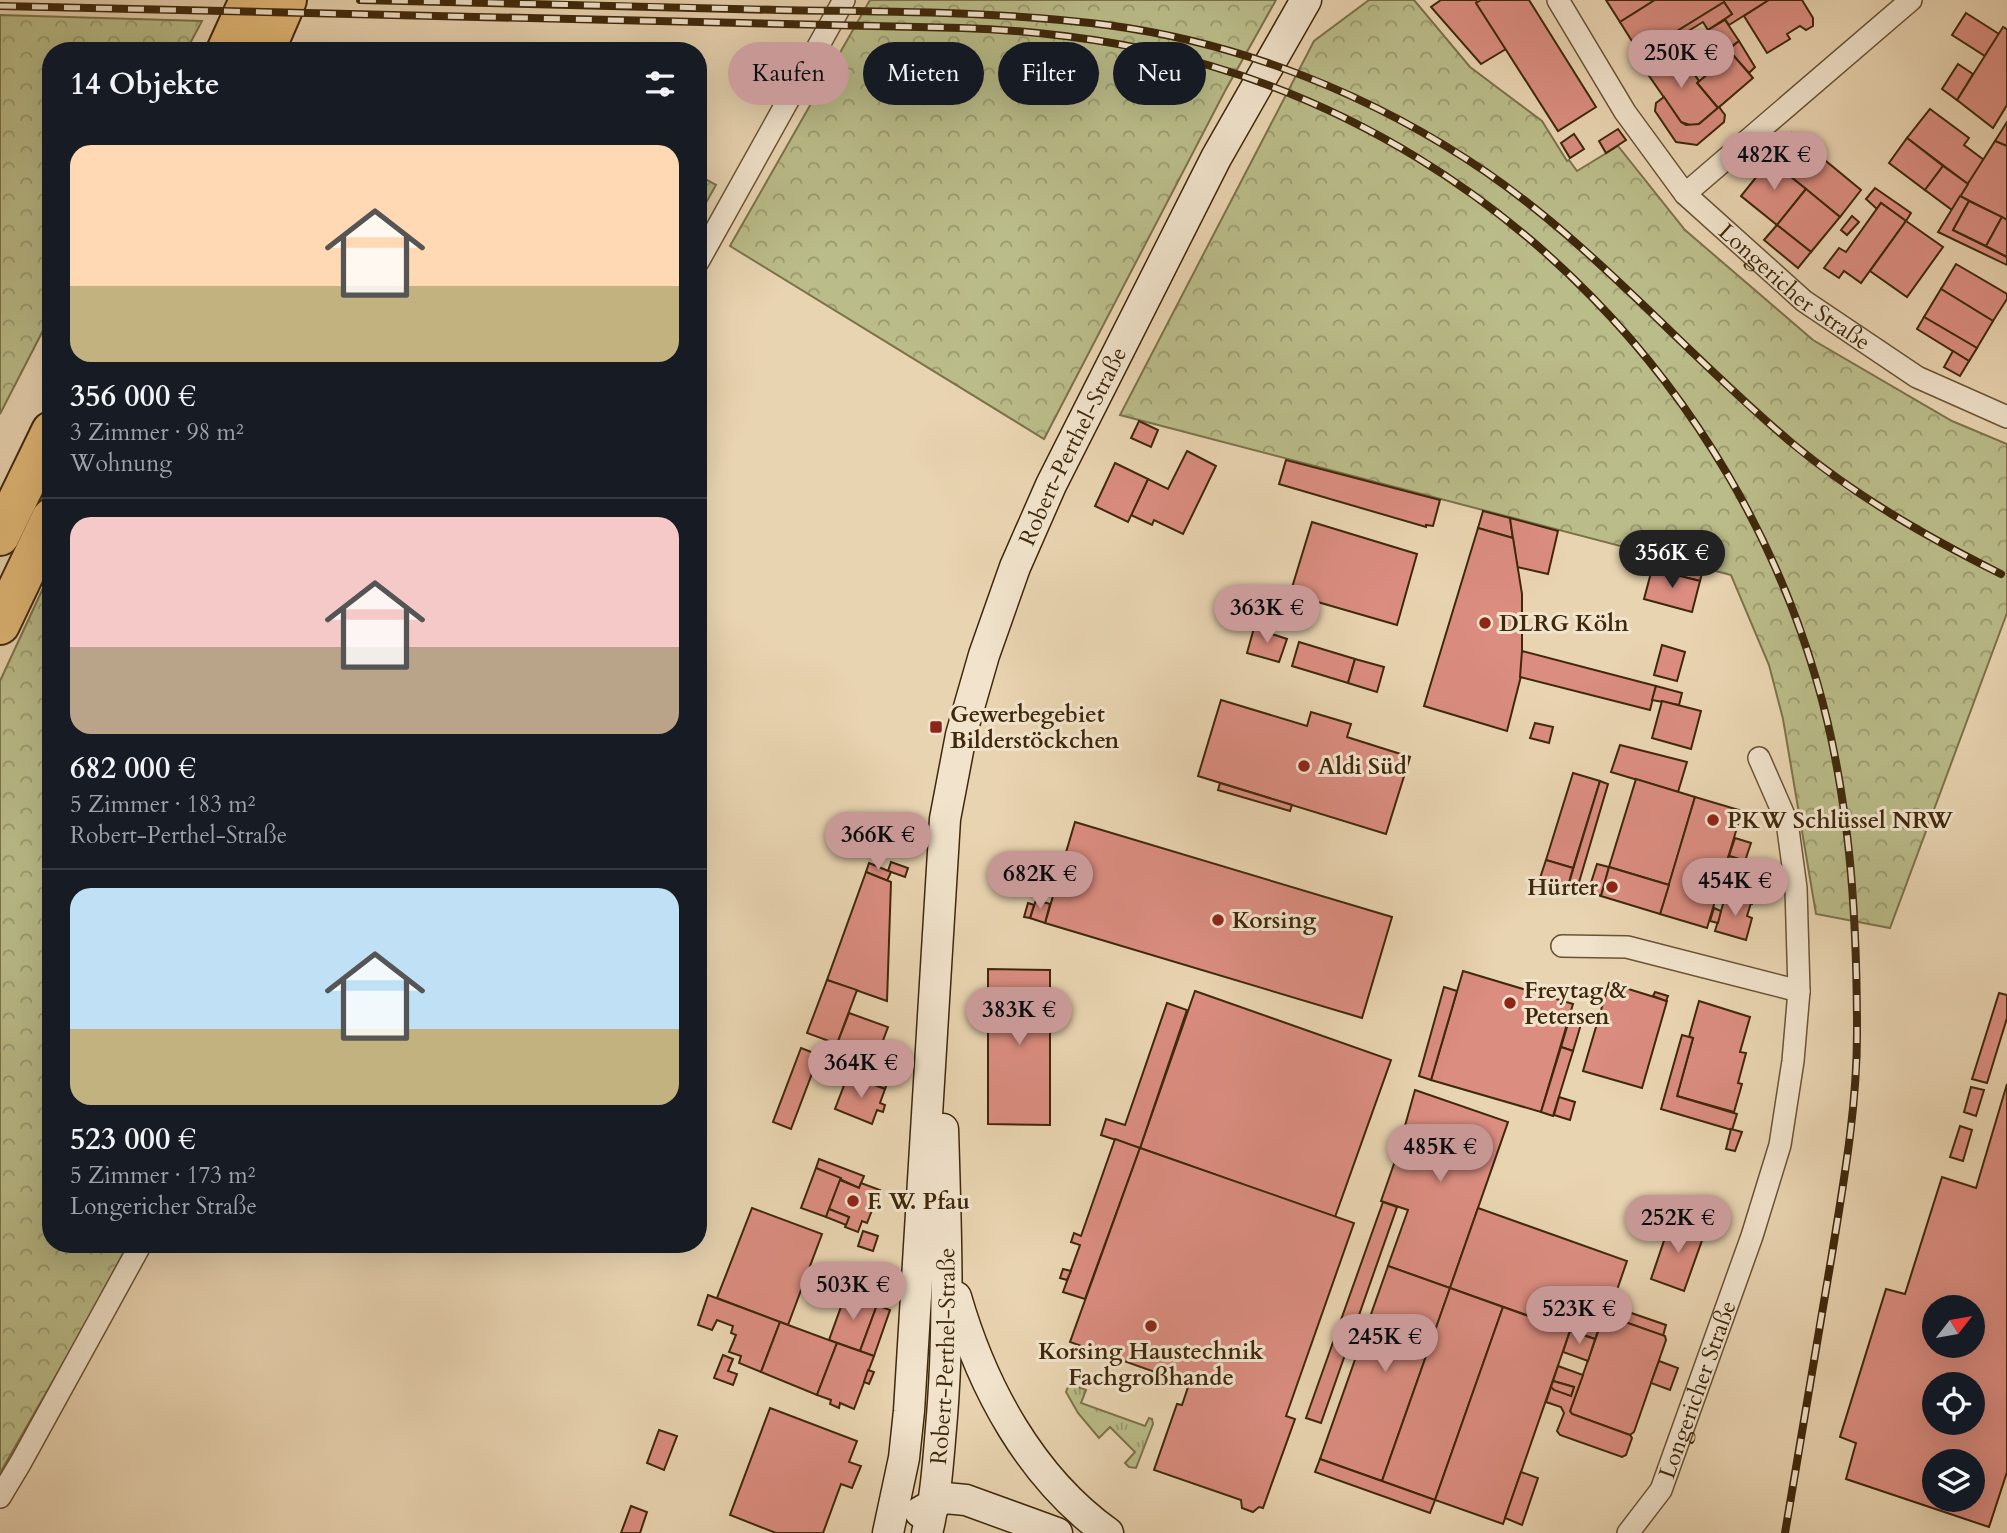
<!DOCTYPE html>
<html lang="de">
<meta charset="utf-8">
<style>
body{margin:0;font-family:Cardo,serif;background:#20242c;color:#f1f3f6;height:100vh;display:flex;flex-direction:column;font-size:26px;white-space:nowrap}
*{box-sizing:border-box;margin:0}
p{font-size:23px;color:#9ea1a6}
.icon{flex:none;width:38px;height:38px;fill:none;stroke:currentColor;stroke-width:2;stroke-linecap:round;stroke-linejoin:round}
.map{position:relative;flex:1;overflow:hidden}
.drawer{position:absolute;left:42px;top:42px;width:665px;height:1211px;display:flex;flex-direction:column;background:#171b24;border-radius:28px;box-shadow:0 7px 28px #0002}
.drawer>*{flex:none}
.banner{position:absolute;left:728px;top:42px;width:665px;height:63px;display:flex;gap:14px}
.needle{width:46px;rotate:59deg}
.controls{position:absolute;left:1922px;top:1295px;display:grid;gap:14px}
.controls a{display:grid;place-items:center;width:63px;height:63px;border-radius:50%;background:#171b24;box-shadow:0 7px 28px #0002;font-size:35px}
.price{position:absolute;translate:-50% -60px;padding:0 16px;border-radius:24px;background:#c59692;color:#111;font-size:23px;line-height:46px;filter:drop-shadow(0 2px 4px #0008)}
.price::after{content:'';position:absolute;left:50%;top:42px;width:21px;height:16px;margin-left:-10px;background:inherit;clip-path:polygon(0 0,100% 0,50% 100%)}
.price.on{background:#222;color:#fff}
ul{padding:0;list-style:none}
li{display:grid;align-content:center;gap:14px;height:371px;padding:0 28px}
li+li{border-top:2px solid #363941}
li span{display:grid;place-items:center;height:217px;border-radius:21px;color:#555}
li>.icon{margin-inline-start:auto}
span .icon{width:126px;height:126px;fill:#fffc;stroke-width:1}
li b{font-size:30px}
h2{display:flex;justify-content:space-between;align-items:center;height:84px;padding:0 28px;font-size:30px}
.chip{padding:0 24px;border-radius:32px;background:#171b24;box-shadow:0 7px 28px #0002;font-size:24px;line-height:63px}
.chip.on{background:#c59692;color:#111}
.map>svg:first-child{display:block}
</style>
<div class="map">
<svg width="2007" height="1533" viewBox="0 0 2007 1533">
<defs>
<pattern id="grass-tufts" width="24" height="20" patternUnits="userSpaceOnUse" patternTransform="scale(1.75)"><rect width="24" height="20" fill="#babc89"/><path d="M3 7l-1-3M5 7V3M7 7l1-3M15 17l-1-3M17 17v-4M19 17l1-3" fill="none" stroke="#99996e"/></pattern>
<pattern id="forest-crowns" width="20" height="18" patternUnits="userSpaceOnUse" patternTransform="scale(1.75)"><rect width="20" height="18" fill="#babc89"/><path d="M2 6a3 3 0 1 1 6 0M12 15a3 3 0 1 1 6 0" fill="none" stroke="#99996e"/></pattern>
<pattern id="garden-furrows" width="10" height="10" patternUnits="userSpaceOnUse" patternTransform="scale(1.75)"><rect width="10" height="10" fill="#babc89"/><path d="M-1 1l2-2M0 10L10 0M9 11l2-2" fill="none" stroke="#99996e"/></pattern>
</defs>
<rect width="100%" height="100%" fill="#e9d4b1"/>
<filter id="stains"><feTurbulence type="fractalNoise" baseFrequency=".00286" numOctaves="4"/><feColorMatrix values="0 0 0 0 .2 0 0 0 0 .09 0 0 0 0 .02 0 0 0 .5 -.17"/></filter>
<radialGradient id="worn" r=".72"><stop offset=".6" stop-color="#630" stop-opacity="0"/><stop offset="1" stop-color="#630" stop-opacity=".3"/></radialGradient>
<path fill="url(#grass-tufts)" stroke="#7c724a" stroke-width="2" d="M1074,1385L1086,1390L1081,1403L1145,1426L1149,1418L1152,1419L1153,1424L1136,1468L1129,1467L1125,1463L1135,1452L1110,1427L1099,1438L1078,1413L1066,1392L1068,1387Z"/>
<g fill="url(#forest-crowns)" stroke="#7c724a" stroke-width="2">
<path d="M870,0H1276L1225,91L1044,439L730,246Z"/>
<path d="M1369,0H1414L1470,67L1542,121L1567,161L1569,160L1577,171L1618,146L1685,230L1813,340L1952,421L2007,444V613L1890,928L1816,914L1783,719L1769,665L1731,575L1120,415L1314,41Z"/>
<path d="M0,15L202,21L186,51H51V315L0,414Z"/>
<path d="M51,571V1244H128L96,1306L0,1473V681Z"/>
</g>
<path fill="url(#garden-furrows)" stroke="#7c724a" stroke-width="2" d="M698,175L716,185L698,217Z"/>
<g fill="#db8d80" stroke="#3f280b" stroke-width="2" fill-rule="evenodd">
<path d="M1441,0H1476L1506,49L1481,64L1431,7Z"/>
<path d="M1481,0H1529L1596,107L1558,131L1476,3Z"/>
<path d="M1606,0H1655L1620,22Z"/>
<path d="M1655,0H1769L1729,25L1725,19L1732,14L1724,2L1640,54L1620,22Z"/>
<path d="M1769,0H1802L1813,18V26L1806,30L1800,26L1787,34L1790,39L1767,53L1744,16Z"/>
<path d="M1724,2L1732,14L1708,30L1703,22L1672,41L1677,49L1648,67L1640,54Z"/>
<path d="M1966,13L1999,34L1985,56L1952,35Z"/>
<path d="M1725,20L1739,41L1722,53L1708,30Z"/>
<path d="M2003,27L2007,29V105L1993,128L1957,100Z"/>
<path d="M1739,41L1755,67L1749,73L1728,50Z"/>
<path d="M1727,48L1753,78L1718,108L1697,83L1717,66L1713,60Z"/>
<path d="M1677,50L1699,81L1697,83L1718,108L1699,124L1693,126L1681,122L1645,70Z"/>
<path d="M1958,64L1973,74L1957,100L1942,89Z"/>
<path d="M1664,97L1681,122L1686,125L1699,124L1719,107L1725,115L1724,122L1697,145L1676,142L1655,111L1656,103Z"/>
<path d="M1930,109L1969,138L1964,145L1984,160L1968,184L1907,138Z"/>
<path d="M2007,122V146L1995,141Z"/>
<path d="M1618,129L1626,140L1606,153L1599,141Z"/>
<path d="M1792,133L1861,190L1840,217L1770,160Z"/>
<path d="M1574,134L1584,149L1570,158L1561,143Z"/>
<path d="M1907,138L1943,166L1925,190L1889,163Z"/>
<path d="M1995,141L2007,146V220L1960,196Z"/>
<path d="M1770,160L1806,189L1777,225L1741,196Z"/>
<path d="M1943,166L1968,184L1952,210L1925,190Z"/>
<path d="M1875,188L1911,213L1906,221L1881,203L1877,209L1866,199Z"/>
<path d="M1806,189L1840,217L1811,252L1777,225Z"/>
<path d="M1960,196L1969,201L1953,230L2007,257V265L1938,232Z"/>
<path d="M1969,201L2002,217L1986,246L1953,230Z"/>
<path d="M1881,203L1906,221L1861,283L1844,271L1839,278L1824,268L1839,248L1846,252Z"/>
<path d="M1852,216L1859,222L1847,235L1841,230Z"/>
<path d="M2002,217L2007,220V257L1986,246Z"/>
<path d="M1906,221L1943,247L1907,297L1870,271Z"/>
<path d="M1777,225L1811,252L1798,268L1764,240Z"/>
<path d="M1956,264L2007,294V299L1993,321L1941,289Z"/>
<path d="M1941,289L1993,321L1977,348L1924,317Z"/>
<path d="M1924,317L1977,348L1969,361L1917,329Z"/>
<path d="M1953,351L1969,361L1960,376L1944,367Z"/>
<path d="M1139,421L1158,430L1151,447L1131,438Z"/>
<path d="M1187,451L1216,466L1183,534L1154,520L1152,525L1131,515L1148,479L1168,489Z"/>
<path d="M1286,460L1440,500L1433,526L1426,525V527L1279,484Z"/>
<path d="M1115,463L1148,479L1128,522L1095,506Z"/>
<path d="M1483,511L1510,518L1513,538L1478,528Z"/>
<path d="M1510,518L1558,531L1548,574L1517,567Z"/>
<path d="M1312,522L1417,554L1397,625L1290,594Z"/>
<path d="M1478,528L1513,538L1522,594V672L1507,731L1424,706Z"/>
<path d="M1655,556L1703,569L1700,581L1652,569Z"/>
<path d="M1652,569L1700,581L1692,612L1644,599Z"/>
<path d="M1288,600L1305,605L1300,625L1282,620Z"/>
<path d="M1254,628L1287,639L1279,662L1247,653Z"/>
<path d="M1299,642L1355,659L1348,683L1292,666Z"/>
<path d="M1662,645L1685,652L1677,681L1654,675Z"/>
<path d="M1522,651L1656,686L1650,710L1520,677Z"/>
<path d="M1355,659L1384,667L1377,692L1348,683Z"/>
<path d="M1656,686L1682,693L1679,705L1652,700Z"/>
<path d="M1221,700L1307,726L1311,712L1351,724L1347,737L1410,757L1386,834L1198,776Z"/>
<path d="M1662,701L1701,711L1691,749L1652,738Z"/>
<path d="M1535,723L1553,727L1549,743L1530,738Z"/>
<path d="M1620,745L1687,762L1678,792L1611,772Z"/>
<path d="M1573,773L1600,781L1573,868L1546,860Z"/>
<path d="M1636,779L1695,797L1669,885L1609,867Z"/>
<path d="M1600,781L1608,784L1577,889L1568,886Z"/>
<path d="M1220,783L1292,805L1290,811L1218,790Z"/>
<path d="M1695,797L1742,811L1707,928L1660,914Z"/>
<path d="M1075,822L1392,917L1362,1018L1045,923Z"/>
<path d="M882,829L891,832L883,855L874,852Z"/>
<path d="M1735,838L1751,843L1745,861L1729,856Z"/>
<path d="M1729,856L1746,861L1743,869L1726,864Z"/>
<path d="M1546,860L1573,868L1568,886L1540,878Z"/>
<path d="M891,862L908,868L905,877L888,871Z"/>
<path d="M869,863L891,872L887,881L866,872Z"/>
<path d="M1597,864L1609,867L1601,896L1588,892Z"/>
<path d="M1726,864L1743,869L1734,898L1726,894L1725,897L1717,894Z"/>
<path d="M1609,867L1669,885L1660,914L1601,896Z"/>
<path d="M866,872L891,882L887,1001L827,980Z"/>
<path d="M1737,890L1754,895L1752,904L1734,898Z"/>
<path d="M1726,894L1751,903L1747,916L1752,918L1746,940L1715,931Z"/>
<path d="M1036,900L1050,904L1045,923L1030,918Z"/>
<path d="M1028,903L1034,905L1030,918L1024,917Z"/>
<path d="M1714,908L1721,911L1718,923L1710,921Z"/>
<path d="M988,969L1050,970V1125L988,1124Z"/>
<path d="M1463,971L1573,1004L1541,1112L1431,1080Z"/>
<path d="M827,980L857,990L837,1044L807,1033Z"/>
<path d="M1609,983L1667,1001L1642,1088L1583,1071Z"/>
<path d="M1444,987L1457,991L1431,1080L1419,1076Z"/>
<path d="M1195,991L1391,1060L1335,1217L1140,1148Z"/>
<path d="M1655,992L1668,996L1666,1001L1653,996Z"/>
<path d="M1999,993L2007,995V1018L1987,1083L1972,1079Z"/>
<path d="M1699,1001L1750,1017L1740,1052L1746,1053L1738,1083L1742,1084L1734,1112L1677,1096L1693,1038L1689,1037Z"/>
<path d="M1167,1003L1187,1010L1140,1148L1101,1135L1106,1119L1125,1125Z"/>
<path d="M849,1013L888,1027L876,1059L837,1044Z"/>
<path d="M1570,1017L1582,1021L1573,1051L1561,1047Z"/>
<path d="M1682,1035L1693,1038L1677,1096L1737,1114L1732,1130L1661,1109Z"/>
<path d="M1561,1047L1573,1051L1553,1116L1541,1112Z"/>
<path d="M801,1048L819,1055L791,1129L773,1122Z"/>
<path d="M819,1055L851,1067L844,1086L812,1074Z"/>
<path d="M851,1067L888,1081L885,1089L848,1075Z"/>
<path d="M848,1075L885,1089L880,1103L885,1105L883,1112L877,1110L872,1124L835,1109Z"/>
<path d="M2007,1084V1472L1989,1527L1846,1479L1856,1443L1840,1437L1886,1289L1905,1294L1942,1177L1976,1188ZM1934,1307H1972V1346H1934ZM1934,1384H1972V1423H1934ZM1934,1461H1972V1500H1934Z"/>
<path d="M1971,1087L1984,1090L1976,1116L1964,1112Z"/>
<path d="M1415,1090L1508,1122L1450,1288L1388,1266L1408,1210L1381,1201L1396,1158Z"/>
<path d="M1559,1097L1575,1102L1570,1120L1554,1115Z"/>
<path d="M1960,1126L1972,1130L1963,1161L1950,1157Z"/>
<path d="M1731,1129L1742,1132L1735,1151L1726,1149Z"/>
<path d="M1115,1139L1140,1148L1085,1299L1063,1292L1080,1245L1071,1242L1074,1233L1081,1236Z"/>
<path d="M1140,1148L1354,1223L1286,1416L1295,1419L1263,1508L1259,1507L1253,1512L1242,1508L1241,1500L1154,1470L1177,1404L1182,1405L1189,1384L1070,1342Z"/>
<path d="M819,1159L864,1176L859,1188L816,1168Z"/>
<path d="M816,1168L841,1178L826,1217L801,1208Z"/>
<path d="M840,1180L859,1188L861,1183L880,1190L867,1223L862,1221L858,1232L845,1227L849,1217L829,1209Z"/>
<path d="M1383,1202L1397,1207L1321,1423L1306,1418Z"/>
<path d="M752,1208L822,1234L788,1325L717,1298Z"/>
<path d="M1478,1208L1627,1261L1608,1316L1603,1318L1595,1339L1450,1288Z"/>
<path d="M829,1209L849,1217L846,1225L826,1217Z"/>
<path d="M1671,1220L1705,1232L1684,1291L1651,1279Z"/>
<path d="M863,1231L878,1236L873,1251L858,1246Z"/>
<path d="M1388,1266L1450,1288L1382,1481L1320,1459Z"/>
<path d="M1063,1269L1071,1271L1067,1280L1060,1278Z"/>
<path d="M1450,1288L1503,1307L1435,1500L1382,1481Z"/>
<path d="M846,1293L877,1305L860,1351L829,1340Z"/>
<path d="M708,1295L780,1322L761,1372L739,1363L741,1356L729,1352L736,1335L731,1333L733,1326L717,1320L712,1330L698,1325Z"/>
<path d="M877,1305L890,1310L874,1356L860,1351Z"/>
<path d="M1611,1306L1666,1325L1663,1336L1608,1316Z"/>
<path d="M1503,1307L1570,1331L1503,1524L1435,1500Z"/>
<path d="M1608,1316L1665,1336L1666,1340L1634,1432L1630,1435L1572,1414L1570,1411L1603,1318Z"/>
<path d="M780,1322L837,1343L817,1395L761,1372Z"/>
<path d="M1570,1331L1595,1339L1588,1361L1563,1352Z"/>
<path d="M837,1343L874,1356L854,1409L840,1403L839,1408L830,1404L831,1400L817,1395Z"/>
<path d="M723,1355L733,1359L728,1371L737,1374L733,1385L714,1378Z"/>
<path d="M1659,1361L1678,1368L1670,1390L1651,1383Z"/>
<path d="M1558,1366L1583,1375L1570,1411L1572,1414L1630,1435L1632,1438L1626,1455L1622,1457L1560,1435L1557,1431L1564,1413L1561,1407L1546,1402L1551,1387L1571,1396L1574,1387L1553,1381Z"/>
<path d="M868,1370L874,1372L869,1384L864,1382Z"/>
<path d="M1553,1381L1574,1387L1571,1396L1554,1390L1551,1387Z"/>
<path d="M770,1408L857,1441L849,1462L861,1466L852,1488L841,1484L823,1533H776L730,1515Z"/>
<path d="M659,1430L677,1436L664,1470L647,1463Z"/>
<path d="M1320,1459L1435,1500L1430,1513L1315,1472Z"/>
<path d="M1521,1472L1538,1478L1522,1525L1505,1518Z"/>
<path d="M631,1506L647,1512L640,1533H621Z"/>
</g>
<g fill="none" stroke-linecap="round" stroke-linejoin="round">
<defs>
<g id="street">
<path id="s1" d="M1558,0L1625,112L1685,194L1804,301L1917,377L2007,417"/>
<path d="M1685,194L1911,0"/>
<path d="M698,262L844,0"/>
<path d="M1562,946L1627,947L1799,991"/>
<path d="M0,1497L21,1462L141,1244"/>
<path id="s2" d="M1628,1533L1661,1490L1752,1236L1780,1145L1793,1061L1799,991L1796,888L1787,822L1759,758"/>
</g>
<g id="secondary">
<path d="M956,1297C982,1387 1030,1477 1108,1533"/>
<path d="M920,1512L945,1498L966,1500L1057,1533"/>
<path id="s3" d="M888,1533L904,1458L909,1411L945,819L961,735L984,655L1015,567L1051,485L1216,158L1306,0"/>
<path id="s4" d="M927,1533C936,1498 938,1463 941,1428C950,1328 946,1229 943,1129"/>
</g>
<g id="highway">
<path d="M226,51L249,0"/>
<path d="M265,51L287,0"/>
<path d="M0,536L51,431"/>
<path d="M0,625L51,518"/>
</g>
</defs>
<use href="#street" stroke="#6a5334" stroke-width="24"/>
<use href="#secondary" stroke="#3f280b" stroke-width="33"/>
<use href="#highway" stroke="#3f280b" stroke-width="42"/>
<use href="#street" stroke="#f1e3cc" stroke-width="21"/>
<use href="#secondary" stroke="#f1e3cc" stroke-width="30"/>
<use href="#highway" stroke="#e4ba78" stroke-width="38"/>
<defs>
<g id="rail">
<path d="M360,0C499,3 639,6 779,10C888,12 999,11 1107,25C1242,43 1373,95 1486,172C1599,250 1688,356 1793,444C1857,497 1927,537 2001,574"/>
<path d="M0,6L962,28C1046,31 1130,42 1211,66C1503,152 1733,391 1817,682C1850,796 1857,915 1857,1033C1857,1107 1844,1180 1832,1254C1816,1347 1801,1440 1785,1533"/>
</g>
</defs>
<use href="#rail" stroke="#3f280b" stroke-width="8"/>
<use href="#rail" stroke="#f1e3cc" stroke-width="5" stroke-dasharray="16" stroke-linecap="butt"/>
</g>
<g fill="#8f2418" stroke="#f1e3cc" stroke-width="2.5">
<circle cx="1485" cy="623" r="7"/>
<rect x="929" y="720" width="14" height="14" rx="3.5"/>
<circle cx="1304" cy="766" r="7"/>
<circle cx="1713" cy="820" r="7"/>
<circle cx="1612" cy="887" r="7"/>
<circle cx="1218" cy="920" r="7"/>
<circle cx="1510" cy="1003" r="7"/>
<circle cx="853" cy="1201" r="7"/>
<circle cx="1151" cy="1326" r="7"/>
</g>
<g text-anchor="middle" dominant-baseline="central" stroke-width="6" stroke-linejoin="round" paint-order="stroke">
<g font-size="23" fill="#3f280b" stroke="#f1e3cc">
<text stroke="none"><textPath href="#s1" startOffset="376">Longericher Straße</textPath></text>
<text stroke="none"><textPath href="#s3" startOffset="1113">Robert-Perthel-Straße</textPath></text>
<text stroke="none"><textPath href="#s4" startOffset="178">Robert-Perthel-Straße</textPath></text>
<text stroke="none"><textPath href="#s2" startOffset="161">Longericher Straße</textPath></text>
</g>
<g font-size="23" font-weight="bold" fill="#3f280b" stroke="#f1e3cc" text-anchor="start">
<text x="1499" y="623">DLRG Köln</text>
<text x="950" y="714">Gewerbegebiet<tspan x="950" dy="26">Bilderstöckchen</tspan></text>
<text x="1318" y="766">Aldi Süd</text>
<text x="1727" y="820">PKW Schlüssel NRW</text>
<text x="1598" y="887" text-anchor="end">Hürter</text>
<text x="1232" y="920">Korsing</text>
<text x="1524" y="990">Freytag &amp;<tspan x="1524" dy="26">Petersen</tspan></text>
<text x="867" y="1201">F. W. Pfau</text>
<text x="1151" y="1351" text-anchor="middle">Korsing Haustechnik<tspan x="1151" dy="26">Fachgroßhande</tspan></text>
</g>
</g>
<rect width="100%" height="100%" filter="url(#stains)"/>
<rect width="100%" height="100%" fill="url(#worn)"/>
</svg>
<div class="controls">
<a><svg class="needle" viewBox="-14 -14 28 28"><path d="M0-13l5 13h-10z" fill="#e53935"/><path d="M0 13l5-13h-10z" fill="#9ea1a6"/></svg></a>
<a><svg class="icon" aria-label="locate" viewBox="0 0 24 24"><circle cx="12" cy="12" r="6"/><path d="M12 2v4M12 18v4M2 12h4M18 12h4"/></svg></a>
<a><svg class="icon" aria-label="layers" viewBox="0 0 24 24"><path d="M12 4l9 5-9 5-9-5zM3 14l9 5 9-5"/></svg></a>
</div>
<b class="price" style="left:1681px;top:90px">250K €</b>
<b class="price" style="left:1774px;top:192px">482K €</b>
<b class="price on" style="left:1672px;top:590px">356K €</b>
<b class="price" style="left:1267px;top:645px">363K €</b>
<b class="price" style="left:878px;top:872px">366K €</b>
<b class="price" style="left:1040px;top:911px">682K €</b>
<b class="price" style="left:1735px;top:918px">454K €</b>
<b class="price" style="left:1019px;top:1047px">383K €</b>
<b class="price" style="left:861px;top:1100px">364K €</b>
<b class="price" style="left:1440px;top:1184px">485K €</b>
<b class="price" style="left:1678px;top:1255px">252K €</b>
<b class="price" style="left:853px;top:1322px">503K €</b>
<b class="price" style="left:1579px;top:1346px">523K €</b>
<b class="price" style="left:1385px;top:1374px">245K €</b>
<div class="banner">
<a class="chip on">Kaufen</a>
<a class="chip">Mieten</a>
<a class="chip">Filter</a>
<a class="chip">Neu</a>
</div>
<section class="drawer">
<h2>14 Objekte<svg class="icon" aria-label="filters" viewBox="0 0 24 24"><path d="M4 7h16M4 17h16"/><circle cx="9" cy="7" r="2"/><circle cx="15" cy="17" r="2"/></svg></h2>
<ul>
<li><span style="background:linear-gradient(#ffd9b3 65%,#c2b280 0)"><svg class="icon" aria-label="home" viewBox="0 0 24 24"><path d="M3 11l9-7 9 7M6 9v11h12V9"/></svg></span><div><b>356 000 €</b><p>3 Zimmer · 98 m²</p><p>Wohnung</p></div></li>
<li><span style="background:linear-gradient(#f6c9c9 60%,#b9a48a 0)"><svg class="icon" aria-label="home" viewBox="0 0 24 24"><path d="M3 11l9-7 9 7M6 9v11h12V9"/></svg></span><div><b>682 000 €</b><p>5 Zimmer · 183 m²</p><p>Robert-Perthel-Straße</p></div></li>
<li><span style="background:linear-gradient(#bfe0f5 65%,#c2b280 0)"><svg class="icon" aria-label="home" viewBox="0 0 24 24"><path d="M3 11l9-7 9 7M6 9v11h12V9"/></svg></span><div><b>523 000 €</b><p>5 Zimmer · 173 m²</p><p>Longericher Straße</p></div></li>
</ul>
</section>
</div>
